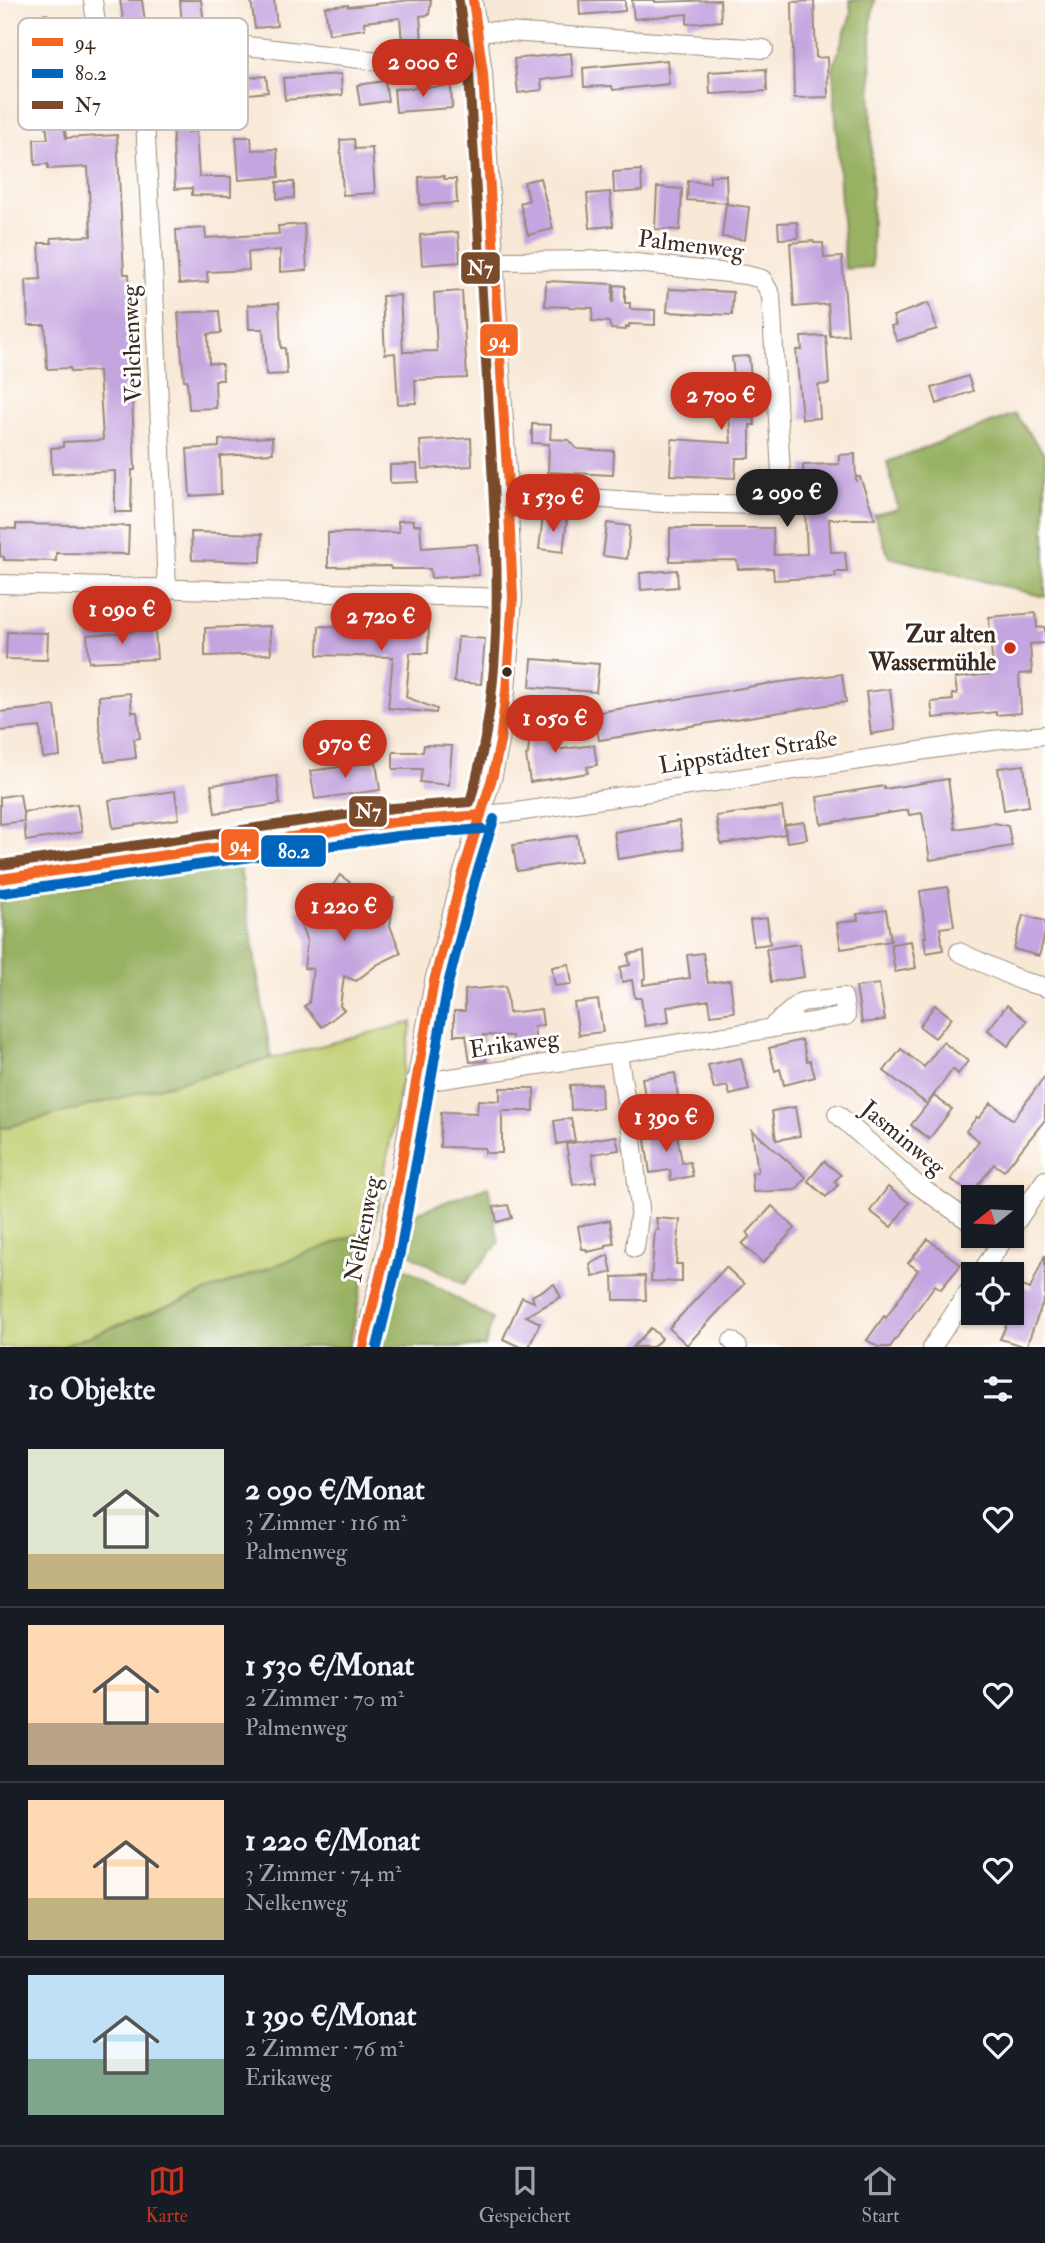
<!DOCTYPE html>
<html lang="de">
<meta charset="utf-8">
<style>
body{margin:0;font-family:"IM FELL Double Pica",serif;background:#20242c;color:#f1f3f6;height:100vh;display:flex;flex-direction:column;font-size:26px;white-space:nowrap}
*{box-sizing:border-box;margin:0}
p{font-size:23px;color:#9ea1a6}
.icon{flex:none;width:38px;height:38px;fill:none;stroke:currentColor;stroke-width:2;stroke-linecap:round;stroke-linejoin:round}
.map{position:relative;height:1347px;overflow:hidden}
.drawer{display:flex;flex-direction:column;background:#171b24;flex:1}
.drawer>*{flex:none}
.needle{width:46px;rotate:252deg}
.tools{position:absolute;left:961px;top:1185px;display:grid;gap:14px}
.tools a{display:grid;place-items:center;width:63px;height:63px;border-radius:0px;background:#171b24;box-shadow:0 2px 5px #0004;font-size:35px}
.price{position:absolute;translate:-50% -60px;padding:0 16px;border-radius:24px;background:#c8321e;color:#fff;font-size:23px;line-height:46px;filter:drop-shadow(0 2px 4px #0008)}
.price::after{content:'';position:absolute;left:50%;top:42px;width:21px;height:16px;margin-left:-10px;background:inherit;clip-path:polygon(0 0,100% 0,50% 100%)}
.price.active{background:#222;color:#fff}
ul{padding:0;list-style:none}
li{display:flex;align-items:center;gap:21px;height:175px;padding:0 28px}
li+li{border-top:2px solid #363941}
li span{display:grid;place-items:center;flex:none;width:196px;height:140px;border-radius:0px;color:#555}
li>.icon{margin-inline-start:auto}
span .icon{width:84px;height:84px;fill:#fffc;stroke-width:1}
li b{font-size:30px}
h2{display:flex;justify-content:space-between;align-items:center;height:84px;padding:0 28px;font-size:30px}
.tabs{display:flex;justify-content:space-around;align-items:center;height:98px;border-top:2px solid #363941;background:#171b24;font-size:19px;color:#9ea1a6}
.tabs a{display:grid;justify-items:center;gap:4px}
.tabs .active{color:#c8321e}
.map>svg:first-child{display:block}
</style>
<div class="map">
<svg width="1045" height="1347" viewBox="0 0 1045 1347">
<rect width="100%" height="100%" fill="#fff"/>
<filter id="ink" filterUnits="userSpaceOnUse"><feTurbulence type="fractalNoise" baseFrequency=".0143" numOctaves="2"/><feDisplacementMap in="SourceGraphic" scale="14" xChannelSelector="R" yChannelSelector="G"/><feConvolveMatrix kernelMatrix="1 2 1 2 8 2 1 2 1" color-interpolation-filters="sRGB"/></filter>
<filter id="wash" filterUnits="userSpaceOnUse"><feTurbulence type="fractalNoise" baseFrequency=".00686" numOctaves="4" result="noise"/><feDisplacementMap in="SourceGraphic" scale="28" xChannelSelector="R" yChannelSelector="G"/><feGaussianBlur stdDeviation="1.57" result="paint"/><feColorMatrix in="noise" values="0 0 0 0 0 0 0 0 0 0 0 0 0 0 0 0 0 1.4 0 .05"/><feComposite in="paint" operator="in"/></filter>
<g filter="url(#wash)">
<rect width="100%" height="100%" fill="#f8e8d6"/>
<path fill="#c0ce6f" stroke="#7e7c46" stroke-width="2" d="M412,1022L374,1228L61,1347H0V1129Z"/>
<g fill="#98b162" stroke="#6a6e40" stroke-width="2">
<path d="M850,0H875L871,19L872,267L845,269L833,68L851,14Z"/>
<path d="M1015,414L1045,455V597L889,557L874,515L898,509L887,462Z"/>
<path d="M239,861L271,1058L0,1129V895Z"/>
<path d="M488,1186L499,1243L464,1284L408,1253L403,1245L408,1216Z"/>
<path d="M374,1228L349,1347H61Z"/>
<path d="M407,1269L492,1319L485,1347H379L397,1273Z"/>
</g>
<g id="blocks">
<g fill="#c5a5df">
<path d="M120,0H142L145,22L124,25Z"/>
<path d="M180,0H201L204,23L182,25Z"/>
<path d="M251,0H274L277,26L255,28Z"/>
<path d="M411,0H431L429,15L420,16L422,42L402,43L400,18L364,22L365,29L329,34L325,7L348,5V7Z"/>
<path d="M579,0H625V11L580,15Z"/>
<path d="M632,0H655V2L720,0L721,21L687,24V14L634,19Z"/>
<path d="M814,1L816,58L827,57L828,97L794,98L792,2Z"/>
<path d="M47,14L66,138L117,135L124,274H129L131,306L134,305V320H129L135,470H132L131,512H115V471L52,474L51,448L63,447V442L103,440L99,371L71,372L70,368L47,369L45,325H28L26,280L41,279L39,243H52L51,238L91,236L88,167L48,169V164L35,165L34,139H48L31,16Z"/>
<path d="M571,53L573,76L541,80L542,90L518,93L514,59Z"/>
<path d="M667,60L669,84L613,90L612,86L584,87L583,68Z"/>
<path d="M230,64L232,79L266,76L268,92L188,100L187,132L196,131L199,177H231V196L192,195V188L175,189L172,115H175L172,69Z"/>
<path d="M766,69L767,91L710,94L709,72Z"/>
<path d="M341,74L342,95L285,100L283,78Z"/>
<path d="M385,81L388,101L360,105L357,85Z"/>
<path d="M451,86L452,108L396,112L394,89Z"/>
<path d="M236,137H251L252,150L277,149L279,177L239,180Z"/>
<path d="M354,139L355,149L372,148L375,193L343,195L340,140Z"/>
<path d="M641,170L642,191L614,193L613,172Z"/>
<path d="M726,175L727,203L687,200L688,181L710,183V176Z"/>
<path d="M444,176V179H456L457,203L420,205L419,177Z"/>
<path d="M540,178L553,229L528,235L520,203L529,200L524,182Z"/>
<path d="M277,182H294V198L277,199Z"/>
<path d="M657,187L682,189L680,230L655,229Z"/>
<path d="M610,192L613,226L590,228L587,194Z"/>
<path d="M726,204L749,207L745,240L722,237Z"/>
<path d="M797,222L798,238L779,239L778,223Z"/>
<path d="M304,224L307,270L280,272V250L248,252L249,270L207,272L208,282L179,284L176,230L205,228L206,238L279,234L278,226Z"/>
<path d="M458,232L460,262L422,265L420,235Z"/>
<path d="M813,241L814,243H823L824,258L842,257L848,335L830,336L828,304L794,307L790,243Z"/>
<path d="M546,281L613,284L612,302H613L615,285L625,286V303H630V309L655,310V325L629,324V327H626V330L611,329L609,322L592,321L593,308L545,306Z"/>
<path d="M669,289L733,292L732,315L667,312Z"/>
<path d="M462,291L467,378L415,380L416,403L398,404L395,353L385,354L382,296L400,295L403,352L437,351L434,293Z"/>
<path d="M279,303L281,348H285L287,374L266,375L263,329H249L248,305Z"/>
<path d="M928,303L937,329L897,341L891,326L896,325L893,316Z"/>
<path d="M219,311L221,333L208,334L209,363L222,364L223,380H215L216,408L189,409L187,380H184L178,313Z"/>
<path d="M826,336L829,384L818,385L820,418L802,419L796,350H802L801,337Z"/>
<path d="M749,356L755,425H750V458H736L735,478L670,475L672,439L731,443L728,403L706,401L707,386L735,388L732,357Z"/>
<path d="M968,376L973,391L937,404L932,388Z"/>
<path d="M532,424L551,425L550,439L569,440L577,449L614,451L613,475L548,472L549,444L532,443Z"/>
<path d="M272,437L273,453L220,456L221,494L190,496L187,449L219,447V440Z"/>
<path d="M471,438L472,466L422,469L420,441Z"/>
<path d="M855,454L856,482V477H860L875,519H829L831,552H845L847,572H835L836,577L774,580L773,568L738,569L737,561L735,560L670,561V528H773L774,555L807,554L803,465L839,464V455Z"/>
<path d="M417,464L418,482L390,483V465Z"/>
<path d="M543,516L567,519L563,552L539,549Z"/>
<path d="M413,520V525H420L422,548L477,544L479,575L431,578L430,569H391L390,566L328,567V533L399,532L398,521Z"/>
<path d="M607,523L630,526L627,559L603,556Z"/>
<path d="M16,524L129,526L128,554L56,553V561L4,560V557L0,556V528L16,529Z"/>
<path d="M191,532L262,534L261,562L192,560Z"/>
<path d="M677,570L678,587L641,590L640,573Z"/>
<path d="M1036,613L1037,628L1045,627V643L1030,644L1032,673L1019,674L1021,713L996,715V712L933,718L931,702L953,700L952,694H957L955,678L993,674L989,617Z"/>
<path d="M384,625L429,626L428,653H410L406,697L437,709L436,713L388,708L393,657L318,655L319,626L385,628Z"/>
<path d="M270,626L271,654L205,656V628Z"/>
<path d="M155,630L157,659L89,662L87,635Z"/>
<path d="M7,632L48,633L47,660L6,659Z"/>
<path d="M458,637L485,639L481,684L454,682Z"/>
<path d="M532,659L599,664L596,692L530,687Z"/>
<path d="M842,674L846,702L599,740L594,713L766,684Z"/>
<path d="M890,689L895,730L871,734L866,692Z"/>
<path d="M130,693L132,712H137L140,738L134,739L136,758L105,762L99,723V696Z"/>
<path d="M55,706L60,756L43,758L40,727L0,731V712Z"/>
<path d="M531,721L556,724L555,750L594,745L597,765L587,767L588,773L530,782L526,755L528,754Z"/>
<path d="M424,745L452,746L449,785L420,782L422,769H393V752H423Z"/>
<path d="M376,762L380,790L315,799L310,771Z"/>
<path d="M1024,765L1029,806L1004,810L998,768Z"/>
<path d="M277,776L280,804L215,813L211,785Z"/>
<path d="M948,779L955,829L994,823L1008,826L1012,846L930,860L922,813L909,815L908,810L821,824L817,797L884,786V789Z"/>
<path d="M175,791L179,819L113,828L109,800Z"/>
<path d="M20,794L24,820L23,812L77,804L82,832L26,841L24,821L0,824V797Z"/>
<path d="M782,807L786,834L721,844L716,816Z"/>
<path d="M679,821L684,849L618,859L614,832Z"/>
<path d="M804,822L807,839L787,842L784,825Z"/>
<path d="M577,835L581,861L517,871L513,845Z"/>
<path d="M340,875L364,893L394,897L390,926L401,953L378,964L356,981L344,976L340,1006L344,1010L322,1027L304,1006L309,1003L313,969L304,968L307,941L295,911L324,898Z"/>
<path d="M948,887L954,926L940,928L943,950L926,953L924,937H926L920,891Z"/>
<path d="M886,910L891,941L841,949L837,923L858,920L857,914Z"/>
<path d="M1023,915L1045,921V934L1039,956L1014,949Z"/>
<path d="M767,918L770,944L754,946L750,920Z"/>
<path d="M911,941L916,968L895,972L891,944Z"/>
<path d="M799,944L804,977L771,982L766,949Z"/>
<path d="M644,951L646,978L643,979V985L690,978L687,955L703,953L708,983L730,980L734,1012L711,1015L709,1000L667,1007L669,1022L645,1026L641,998H635L632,980L622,982L620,967L630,965L628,954Z"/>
<path d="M569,964L572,984L555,986L552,967Z"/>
<path d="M879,984L885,1020L862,1023L856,987Z"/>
<path d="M506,986L509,1013L541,1009L543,1025L534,1027L536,1042L513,1045L512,1036L483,1035L486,1061L470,1062L466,1035H454V1011H465V990Z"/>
<path d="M598,1000L603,1032L579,1035L574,1003Z"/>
<path d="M935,1005L952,1018L935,1038L919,1026Z"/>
<path d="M1007,1005L1027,1021L1008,1046L988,1030Z"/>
<path d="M802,1040L807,1061L810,1060L815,1077L784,1085L780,1069L775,1071L769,1048Z"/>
<path d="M943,1042L968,1061L958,1074L953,1069L927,1104L884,1071L901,1049L924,1067Z"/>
<path d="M741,1058L749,1090L730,1095L727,1086L714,1089L708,1065Z"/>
<path d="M675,1073L679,1104L659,1105V1100L646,1101L642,1078Z"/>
<path d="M1045,1076V1120L1004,1171L994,1164L971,1194L951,1179L979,1141L966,1131L977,1117L979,1118L991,1103L1013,1120Z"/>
<path d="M601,1084L602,1108L571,1110L570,1085Z"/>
<path d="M500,1088H534V1111H502V1153H485V1148L440,1147L441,1112L477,1113L478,1100L500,1101Z"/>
<path d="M934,1096L952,1109L929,1139L911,1125Z"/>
<path d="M795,1107L800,1136L776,1140L772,1111Z"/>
<path d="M571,1118L575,1141L557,1144L554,1121Z"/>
<path d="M676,1128L682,1163L690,1162L693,1176L671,1180L670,1170L650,1173L644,1133Z"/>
<path d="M752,1130L806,1177L796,1190L753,1192L752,1173L758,1172Z"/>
<path d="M616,1136L619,1150L592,1154L596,1182L573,1185L566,1144Z"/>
<path d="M824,1161L841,1175L834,1182L838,1185L826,1197L808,1181Z"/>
<path d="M888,1187L909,1203L891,1227L870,1211Z"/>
<path d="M508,1205L512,1218L497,1222L494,1207Z"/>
<path d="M772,1206L795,1228L763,1263L742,1244L750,1236L747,1233Z"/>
<path d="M656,1218L680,1220L676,1264H682V1282L651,1281L655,1230H658Z"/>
<path d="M610,1220L614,1244L606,1245V1248L587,1252L586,1249H582L578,1226Z"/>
<path d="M928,1239L961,1265L941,1289L935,1285L890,1347H878L867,1340L884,1316L886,1318L918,1270L908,1263Z"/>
<path d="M608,1255L612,1272L593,1277L590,1264Z"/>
<path d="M1045,1255V1297L1026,1347L1000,1339L1012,1312V1282L1030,1289Z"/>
<path d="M726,1267L744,1284L687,1345L669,1328Z"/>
<path d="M645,1276L646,1300H614L613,1277Z"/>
<path d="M554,1284L561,1297L526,1316L540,1323L529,1347H520L503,1339L522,1297L534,1302L532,1296Z"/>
<path d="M651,1328L662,1338L653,1347H633Z"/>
</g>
</g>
</g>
<g filter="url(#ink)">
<use href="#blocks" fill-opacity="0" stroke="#9a897a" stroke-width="2"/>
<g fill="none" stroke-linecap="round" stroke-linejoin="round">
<defs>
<g id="minor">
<path d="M93,0L106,99H142"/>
<path d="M477,30L764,49"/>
<path d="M100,44L141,47L153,266L167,588"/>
<path d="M141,47L247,46L483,73"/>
<path d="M495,261L609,260L746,275L762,279L771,295L782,491L778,501L768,505L662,503L588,498L508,488"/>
<path d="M0,584L513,598"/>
<path d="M0,879L395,822L517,812L992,740L1045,735"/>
<path d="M959,952L1022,981L1045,987"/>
<path d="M618,1054L631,1131L640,1208L635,1248"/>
<path d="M416,1079L437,1080C573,1060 710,1039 846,1016L843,997L801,1002L769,1029"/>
<path d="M837,1114L916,1184L973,1224"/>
<path d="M1012,1228L1045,1180"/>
<path d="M980,1274L1006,1236"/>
<path d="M732,1341L738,1347"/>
<path d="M363,1347L386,1251L434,981L462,876L493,775L500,742L506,691L513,598L508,488L483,73L473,0"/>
<path d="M932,1347L973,1285"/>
</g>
</defs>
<use href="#minor" stroke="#9a897a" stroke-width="20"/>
<use href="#minor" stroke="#fff" stroke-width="18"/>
<defs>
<g id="bus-1">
<path d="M0,879L395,822L481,815"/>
<path d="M363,1347L386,1251L434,981L462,876L493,775L500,742L506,691L513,598L508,488L483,73L473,0"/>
</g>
<g id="bus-2">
<path d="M2,893L397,836L482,829"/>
<path d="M377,1347L400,1253L448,984L475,880L494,819"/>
</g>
<path id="bus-3" d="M0,865L393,808L470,802C507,676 497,557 490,429C483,311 476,192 469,74L459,2"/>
</defs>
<use href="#bus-1" stroke="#fff" stroke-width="16"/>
<use href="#bus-2" stroke="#fff" stroke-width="16"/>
<use href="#bus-3" stroke="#fff" stroke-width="16"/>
<use href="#bus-1" stroke="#f26522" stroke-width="10"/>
<use href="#bus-2" stroke="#0065bd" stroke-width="10"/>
<use href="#bus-3" stroke="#7a4b2a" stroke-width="10"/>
</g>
</g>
<circle fill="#c8321e" stroke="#fff" stroke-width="2.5" cx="1010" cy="648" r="7"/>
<circle fill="#3b2a1e" stroke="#fff" stroke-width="2.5" cx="507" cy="672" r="6"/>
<g text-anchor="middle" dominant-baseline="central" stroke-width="6" stroke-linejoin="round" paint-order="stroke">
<g font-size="24" fill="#3b2a1e" stroke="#fff">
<text transform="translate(691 245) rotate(7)">Palmenweg</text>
<text transform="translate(132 344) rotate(-92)">Veilchenweg</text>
<text transform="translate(748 752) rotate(-9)">Lippstädter Straße</text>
<text transform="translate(514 1044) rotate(-8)">Erikaweg</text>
<text transform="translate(903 1138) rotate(40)">Jasminweg</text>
<text transform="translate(363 1229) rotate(-79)">Nelkenweg</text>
</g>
<g font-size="24" font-weight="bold" fill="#3b2a1e" stroke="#fff" text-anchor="end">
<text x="996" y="634">Zur alten<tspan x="996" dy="28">Wassermühle</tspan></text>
</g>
</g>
<rect x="18" y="18" width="230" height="112" rx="10" fill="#fff" stroke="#c4bfbc" stroke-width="2"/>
<rect x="32" y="38" width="31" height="8" fill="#f26522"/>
<rect x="32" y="69" width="31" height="9" fill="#0065bd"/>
<rect x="32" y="101" width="31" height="8" fill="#7a4b2a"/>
<g font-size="19" fill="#3b2a1e">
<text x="75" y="49">94</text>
<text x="75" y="80">80.2</text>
<text x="75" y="112">N7</text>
</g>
<g stroke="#fff" stroke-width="2.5">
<rect x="460" y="251" width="41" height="34" rx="7" fill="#7a4b2a"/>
<rect x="479" y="323" width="40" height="34" rx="7" fill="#f26522"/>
<rect x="348" y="795" width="40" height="33" rx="7" fill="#7a4b2a"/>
<rect x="220" y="828" width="40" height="33" rx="7" fill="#f26522"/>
<rect x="260" y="834" width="67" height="34" rx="7" fill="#0065bd"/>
</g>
<g font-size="19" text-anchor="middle" font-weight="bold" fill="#fff">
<text x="480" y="275">N7</text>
<text x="499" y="347">94</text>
<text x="368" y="818">N7</text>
<text x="240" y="851">94</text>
<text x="294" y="858">80.2</text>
</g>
</svg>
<div class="tools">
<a><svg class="needle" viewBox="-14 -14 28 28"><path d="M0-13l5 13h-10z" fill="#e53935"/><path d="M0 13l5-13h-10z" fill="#9ea1a6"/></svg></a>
<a><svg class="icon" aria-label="locate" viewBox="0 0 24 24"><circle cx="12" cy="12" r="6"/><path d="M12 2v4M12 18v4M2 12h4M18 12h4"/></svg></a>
</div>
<b class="price" style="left:423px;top:99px">2 000 €</b>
<b class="price" style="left:721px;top:432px">2 700 €</b>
<b class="price active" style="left:787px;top:529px">2 090 €</b>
<b class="price" style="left:553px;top:534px">1 530 €</b>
<b class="price" style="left:122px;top:646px">1 090 €</b>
<b class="price" style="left:381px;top:653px">2 720 €</b>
<b class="price" style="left:555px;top:755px">1 050 €</b>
<b class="price" style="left:345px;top:780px">970 €</b>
<b class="price" style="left:344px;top:943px">1 220 €</b>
<b class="price" style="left:666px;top:1154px">1 390 €</b>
</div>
<section class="drawer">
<h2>10 Objekte<svg class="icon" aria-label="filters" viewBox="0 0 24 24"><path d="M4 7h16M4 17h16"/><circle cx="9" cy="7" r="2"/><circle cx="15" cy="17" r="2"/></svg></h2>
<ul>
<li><span style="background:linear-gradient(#dfe7d0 75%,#c2b280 0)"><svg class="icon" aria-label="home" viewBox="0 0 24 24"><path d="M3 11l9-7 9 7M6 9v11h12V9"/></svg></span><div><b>2 090 €/Monat</b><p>3 Zimmer · 116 m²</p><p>Palmenweg</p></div><svg class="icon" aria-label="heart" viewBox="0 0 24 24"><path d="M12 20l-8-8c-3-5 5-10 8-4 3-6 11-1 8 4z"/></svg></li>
<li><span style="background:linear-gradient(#ffd9b3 70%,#b9a48a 0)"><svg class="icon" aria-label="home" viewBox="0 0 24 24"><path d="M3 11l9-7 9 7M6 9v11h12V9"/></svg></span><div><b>1 530 €/Monat</b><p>2 Zimmer · 70 m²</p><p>Palmenweg</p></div><svg class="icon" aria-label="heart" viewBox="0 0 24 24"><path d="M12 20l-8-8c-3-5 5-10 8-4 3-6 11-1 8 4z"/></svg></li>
<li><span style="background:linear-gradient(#ffd9b3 70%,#c2b280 0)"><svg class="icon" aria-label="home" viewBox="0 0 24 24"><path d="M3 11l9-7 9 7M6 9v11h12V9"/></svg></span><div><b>1 220 €/Monat</b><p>3 Zimmer · 74 m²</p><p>Nelkenweg</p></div><svg class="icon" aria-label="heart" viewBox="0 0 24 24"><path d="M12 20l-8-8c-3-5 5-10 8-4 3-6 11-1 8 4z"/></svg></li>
<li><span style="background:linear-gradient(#bfe0f5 60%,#7fa58c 0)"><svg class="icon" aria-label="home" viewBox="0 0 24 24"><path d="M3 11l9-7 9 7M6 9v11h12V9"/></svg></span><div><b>1 390 €/Monat</b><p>2 Zimmer · 76 m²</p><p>Erikaweg</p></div><svg class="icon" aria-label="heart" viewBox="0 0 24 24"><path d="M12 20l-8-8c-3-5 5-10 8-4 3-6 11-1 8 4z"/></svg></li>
</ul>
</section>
<nav class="tabs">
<a class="active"><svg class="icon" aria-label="map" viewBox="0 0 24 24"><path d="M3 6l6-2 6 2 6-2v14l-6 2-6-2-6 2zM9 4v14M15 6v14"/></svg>Karte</a>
<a><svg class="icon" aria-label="saved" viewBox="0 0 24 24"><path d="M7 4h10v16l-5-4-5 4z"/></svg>Gespeichert</a>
<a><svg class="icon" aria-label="home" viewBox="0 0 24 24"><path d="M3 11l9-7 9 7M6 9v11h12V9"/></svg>Start</a>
</nav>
